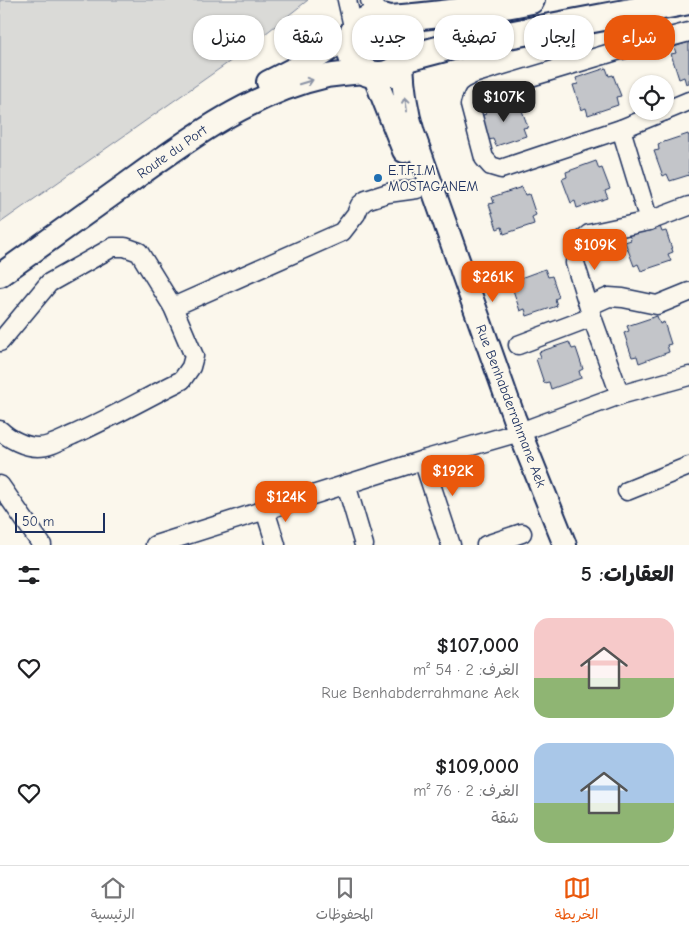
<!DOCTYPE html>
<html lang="ar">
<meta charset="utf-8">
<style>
body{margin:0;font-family:"Comic Neue","Playpen Sans Arabic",sans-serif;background:#f2f2f2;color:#202124;direction:rtl;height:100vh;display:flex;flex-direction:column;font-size:19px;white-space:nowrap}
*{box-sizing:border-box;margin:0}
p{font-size:16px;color:#757577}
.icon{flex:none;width:28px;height:28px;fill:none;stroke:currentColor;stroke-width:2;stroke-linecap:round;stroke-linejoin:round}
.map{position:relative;height:545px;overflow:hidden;direction:ltr}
.side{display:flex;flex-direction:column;background:#fff;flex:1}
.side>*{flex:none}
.top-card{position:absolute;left:15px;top:15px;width:660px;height:45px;direction:rtl;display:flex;gap:10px}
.controls{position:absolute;left:629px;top:75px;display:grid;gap:10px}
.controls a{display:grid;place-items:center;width:45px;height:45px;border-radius:50%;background:#fff;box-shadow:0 1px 4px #0004;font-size:25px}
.scale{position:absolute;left:15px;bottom:12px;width:90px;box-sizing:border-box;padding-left:5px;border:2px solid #1b2f5e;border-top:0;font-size:14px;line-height:18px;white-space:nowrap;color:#1b2f5e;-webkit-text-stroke:4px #fbf7ec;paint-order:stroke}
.price{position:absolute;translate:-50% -42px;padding:0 11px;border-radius:10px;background:#ea580c;color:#fff;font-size:16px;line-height:32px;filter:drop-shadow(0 1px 2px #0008)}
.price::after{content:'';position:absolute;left:50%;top:30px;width:15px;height:11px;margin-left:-8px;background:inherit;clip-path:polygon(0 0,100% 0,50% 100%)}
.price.selected{background:#222;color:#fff}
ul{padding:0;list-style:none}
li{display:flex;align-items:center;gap:15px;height:125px;padding:0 15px}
li span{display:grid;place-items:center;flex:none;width:140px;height:100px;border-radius:15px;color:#555}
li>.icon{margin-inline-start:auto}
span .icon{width:60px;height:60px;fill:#fffc;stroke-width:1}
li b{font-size:21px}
h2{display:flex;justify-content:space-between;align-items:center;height:60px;padding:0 15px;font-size:21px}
.chip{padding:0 18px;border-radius:20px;background:#fff;box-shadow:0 1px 4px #0004;font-size:18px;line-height:45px}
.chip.selected{background:#ea580c;color:#fff}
.tab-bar{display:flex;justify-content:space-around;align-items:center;height:70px;border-top:1px solid #e0e0e0;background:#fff;font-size:14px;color:#757577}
.tab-bar a{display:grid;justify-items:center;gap:2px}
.tab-bar .selected{color:#ea580c}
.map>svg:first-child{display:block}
</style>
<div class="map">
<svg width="689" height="545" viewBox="0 0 689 545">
<rect width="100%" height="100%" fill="#fbf7ec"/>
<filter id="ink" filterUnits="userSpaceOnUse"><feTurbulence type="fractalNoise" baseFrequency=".02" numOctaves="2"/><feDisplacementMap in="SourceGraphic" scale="10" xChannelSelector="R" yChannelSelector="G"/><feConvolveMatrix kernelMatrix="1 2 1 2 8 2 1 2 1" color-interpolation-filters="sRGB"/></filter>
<g filter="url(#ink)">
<path fill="#dadad7" stroke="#7a849a" d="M0,0H308L232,60L0,223Z"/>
<g fill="#c3c5c9" stroke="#1b2f5e">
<path d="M689,42V83L686,84L684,77L679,79L671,54L676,53L674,47Z"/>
<path d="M606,68L609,76L613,75L621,96L616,97L618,105L588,115L586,108L581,110L573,85L578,84L576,78Z"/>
<path d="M514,99L517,107L520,105L528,127L523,128L526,136L496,146L493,139L489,140L480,116L486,114L484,109Z"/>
<path d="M688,134L689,137V175L670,181L667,174L663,176L654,151L659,150L658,144Z"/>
<path d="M596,161L599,169L602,168L610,189L605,191L608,198L577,208L575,201L571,203L562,179L567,177L566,172Z"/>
<path d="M522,187L525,195L529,194L536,215L532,217L534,224L504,234L502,227L497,229L489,204L494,203L492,197Z"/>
<path d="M659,224L662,232L666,231L673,252L668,254L671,261L641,271L638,264L634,266L625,242L631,240L629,235Z"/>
<path d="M545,269L548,277L552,276L559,297L555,299L557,306L527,316L525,309L520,311L512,287L517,285L515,280Z"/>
<path d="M657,316L660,324L664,322L671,344L667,345L669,352L639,363L637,356L632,357L624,333L629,331L627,326Z"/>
<path d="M569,342L572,349L576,348L583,369L579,371L581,378L551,389L549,382L544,383L536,359L541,357L539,352Z"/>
</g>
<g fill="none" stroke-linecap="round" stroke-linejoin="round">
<defs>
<g id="minor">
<path d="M347,0L354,31"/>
<path d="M370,0L382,17"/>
<path d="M665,111L621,129L501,169L491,166L484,158L470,105L473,96L481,92L617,51L689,32"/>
<path d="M665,111L689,101"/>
<path d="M621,129L649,221"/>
<path d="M589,306L609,297L623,298L657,305L689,292"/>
<path d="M173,307L342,232L356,214L360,205L366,200L388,193L417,189"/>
<path d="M0,342L49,283L113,247H125L139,252L173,307L194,356L191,367L182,380C146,398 111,418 75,434C63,439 51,447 38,447C25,447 9,439 0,430"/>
<path d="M518,345L592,317"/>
<path d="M620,395L592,317L575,263L577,244L589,234L649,221L689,206"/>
<path d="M423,460L451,545"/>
<path d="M346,484L364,545"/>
<path d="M0,485L42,545"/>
<path d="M627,491L689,466"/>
<path d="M265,510L276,545"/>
<path d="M155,545L423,460L520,432L620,395L689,376"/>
<path d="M486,545L522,533"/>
</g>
<g id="major">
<path d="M402,64C403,88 406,110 413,133L514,418L565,545"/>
<path d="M374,75L404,151"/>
<path d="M268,82L321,55L352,34"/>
<path d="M0,275C41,246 82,216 124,186C186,141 250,93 327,76C339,74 352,73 365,72"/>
</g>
<g id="highway">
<circle cx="379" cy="46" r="29"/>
<path d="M391,19C438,15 485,10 531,0"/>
<path d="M407,58L460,44L689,1"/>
</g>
</defs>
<use href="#minor" stroke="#1b2f5e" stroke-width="21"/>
<use href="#major" stroke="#1b2f5e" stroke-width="26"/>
<use href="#highway" stroke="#1b2f5e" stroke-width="30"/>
<use href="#minor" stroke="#fbf7ec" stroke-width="18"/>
<use href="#major" stroke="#fbf7ec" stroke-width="22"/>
<use href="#highway" stroke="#fbf7ec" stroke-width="26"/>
</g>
<defs><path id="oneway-shaft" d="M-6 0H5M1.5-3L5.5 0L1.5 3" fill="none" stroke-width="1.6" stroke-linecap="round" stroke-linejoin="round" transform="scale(1.25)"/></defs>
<g stroke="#8b93a5">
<use href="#oneway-shaft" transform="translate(306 82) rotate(-17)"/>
<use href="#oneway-shaft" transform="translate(406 104) rotate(-98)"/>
</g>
</g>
<circle fill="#1f6fb2" stroke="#fbf7ec" stroke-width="2" cx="378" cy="178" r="5"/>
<g text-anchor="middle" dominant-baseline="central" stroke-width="4" stroke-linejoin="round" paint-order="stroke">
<g font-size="14" fill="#1b2f5e" stroke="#fbf7ec">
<text transform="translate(172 152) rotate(-35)">Route du Port</text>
<text transform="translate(511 406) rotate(69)">Rue Benhabderrahmane Aek</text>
</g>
<g font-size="14" fill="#1b2f5e" stroke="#fbf7ec" text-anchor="start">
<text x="388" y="170">E.T.F.I.M<tspan x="388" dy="16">MOSTAGANEM</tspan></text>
</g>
</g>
</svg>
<div class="controls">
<a><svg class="icon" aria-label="locate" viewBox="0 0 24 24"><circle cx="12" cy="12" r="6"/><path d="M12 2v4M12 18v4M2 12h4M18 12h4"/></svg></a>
</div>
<div class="scale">50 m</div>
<b class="price selected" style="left:504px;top:123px">$107K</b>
<b class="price" style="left:595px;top:271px">$109K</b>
<b class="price" style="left:493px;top:303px">$261K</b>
<b class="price" style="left:453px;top:497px">$192K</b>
<b class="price" style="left:286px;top:523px">$124K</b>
<div class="top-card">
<a class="chip selected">شراء</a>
<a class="chip">إيجار</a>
<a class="chip">تصفية</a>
<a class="chip">جديد</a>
<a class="chip">شقة</a>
<a class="chip">منزل</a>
</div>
</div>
<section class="side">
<h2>العقارات: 5<svg class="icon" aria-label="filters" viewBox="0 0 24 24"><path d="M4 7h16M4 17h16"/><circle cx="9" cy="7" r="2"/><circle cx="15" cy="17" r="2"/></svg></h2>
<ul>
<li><span style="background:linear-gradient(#f6c9c9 60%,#8fb573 0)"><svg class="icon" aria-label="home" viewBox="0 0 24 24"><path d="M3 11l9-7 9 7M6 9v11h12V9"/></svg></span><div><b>$107,000</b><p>الغرف: 2 · 54 m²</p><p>Rue Benhabderrahmane Aek</p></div><svg class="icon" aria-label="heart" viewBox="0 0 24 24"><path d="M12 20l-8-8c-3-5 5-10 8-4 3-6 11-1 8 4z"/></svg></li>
<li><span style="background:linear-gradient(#a9c7e8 60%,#8fb573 0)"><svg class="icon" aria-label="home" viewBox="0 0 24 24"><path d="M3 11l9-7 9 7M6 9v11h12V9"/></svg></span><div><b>$109,000</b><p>الغرف: 2 · 76 m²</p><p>شقة</p></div><svg class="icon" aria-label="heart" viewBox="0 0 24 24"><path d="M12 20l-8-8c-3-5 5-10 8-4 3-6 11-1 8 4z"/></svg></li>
</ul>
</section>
<nav class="tab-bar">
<a class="selected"><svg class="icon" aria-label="map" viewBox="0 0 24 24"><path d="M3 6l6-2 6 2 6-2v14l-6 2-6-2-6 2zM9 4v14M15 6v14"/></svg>الخريطة</a>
<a><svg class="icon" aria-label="saved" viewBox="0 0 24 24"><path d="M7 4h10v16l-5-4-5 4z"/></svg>المحفوظات</a>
<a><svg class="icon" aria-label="home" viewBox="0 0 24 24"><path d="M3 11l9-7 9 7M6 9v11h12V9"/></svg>الرئيسية</a>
</nav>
